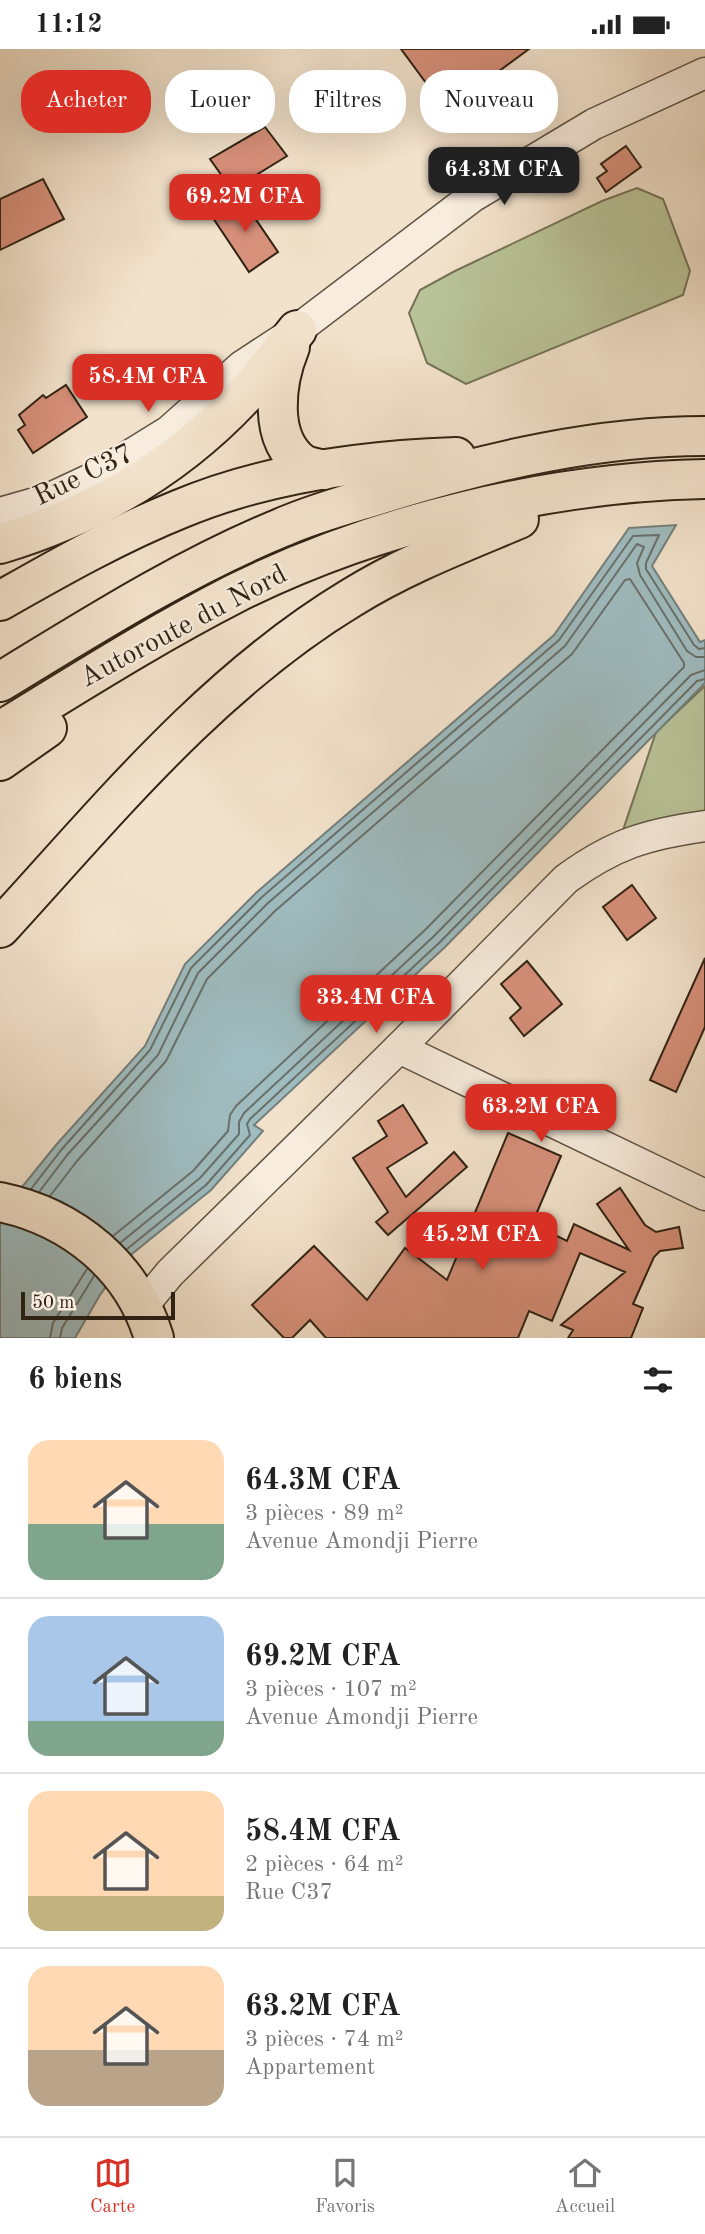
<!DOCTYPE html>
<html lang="fr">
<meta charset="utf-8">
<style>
body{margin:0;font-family:"Old Standard TT",serif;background:#f6f6f6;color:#222;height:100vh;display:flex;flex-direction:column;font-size:26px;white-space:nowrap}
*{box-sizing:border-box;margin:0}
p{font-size:23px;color:#767676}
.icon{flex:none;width:38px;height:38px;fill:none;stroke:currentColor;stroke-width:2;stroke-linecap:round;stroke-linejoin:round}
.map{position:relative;height:1289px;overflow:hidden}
.sheet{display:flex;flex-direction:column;background:#fff;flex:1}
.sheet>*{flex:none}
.hud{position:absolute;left:21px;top:21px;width:663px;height:63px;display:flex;gap:14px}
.scale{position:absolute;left:21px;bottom:18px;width:154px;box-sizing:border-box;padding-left:7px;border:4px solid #302314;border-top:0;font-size:19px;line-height:24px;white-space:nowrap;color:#302314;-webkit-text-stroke:5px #f7ecdd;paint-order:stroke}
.price{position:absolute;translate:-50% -60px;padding:0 16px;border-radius:14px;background:#d93025;color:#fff;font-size:23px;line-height:46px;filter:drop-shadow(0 2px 4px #0008)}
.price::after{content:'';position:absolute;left:50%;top:42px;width:21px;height:16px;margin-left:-10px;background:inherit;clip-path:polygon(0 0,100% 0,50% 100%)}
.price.active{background:#222;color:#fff}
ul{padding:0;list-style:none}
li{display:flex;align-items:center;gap:21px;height:175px;padding:0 28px}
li+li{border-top:2px solid #e0e0e0}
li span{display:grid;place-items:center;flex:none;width:196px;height:140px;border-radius:21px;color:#555}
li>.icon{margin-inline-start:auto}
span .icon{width:84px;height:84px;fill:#fffc;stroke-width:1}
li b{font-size:30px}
h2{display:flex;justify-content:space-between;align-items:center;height:84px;padding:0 28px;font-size:30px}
.tag{padding:0 24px;border-radius:28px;background:#fff;box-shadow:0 7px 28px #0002;font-size:24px;line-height:63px}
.tag.active{background:#d93025;color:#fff}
.status{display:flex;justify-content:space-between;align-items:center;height:49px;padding:0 35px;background:#fff;direction:ltr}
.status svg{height:19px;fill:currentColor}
.tabs{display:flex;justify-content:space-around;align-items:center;height:98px;border-top:2px solid #e0e0e0;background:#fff;font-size:19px;color:#767676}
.tabs a{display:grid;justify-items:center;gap:4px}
.tabs .active{color:#d93025}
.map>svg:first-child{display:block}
</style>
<div class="status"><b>11:12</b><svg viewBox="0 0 49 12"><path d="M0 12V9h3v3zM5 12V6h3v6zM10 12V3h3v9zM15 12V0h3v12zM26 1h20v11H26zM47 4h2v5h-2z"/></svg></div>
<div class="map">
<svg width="705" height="1289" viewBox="0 0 705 1289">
<rect width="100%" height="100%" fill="#f2e2cb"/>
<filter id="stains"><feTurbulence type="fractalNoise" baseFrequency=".00286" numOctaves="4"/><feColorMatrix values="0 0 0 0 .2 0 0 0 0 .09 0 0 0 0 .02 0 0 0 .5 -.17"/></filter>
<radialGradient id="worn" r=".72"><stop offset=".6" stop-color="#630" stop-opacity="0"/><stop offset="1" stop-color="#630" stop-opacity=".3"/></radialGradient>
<g fill="#b9c398" stroke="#747356" stroke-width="2">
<path d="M637,139L663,150L690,222L683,246L466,335L427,314L409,264L420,241L455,222L602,152Z"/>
<path d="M705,637V789L615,805L656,683Z"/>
</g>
<path fill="#9fbcc0" stroke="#737f7b" stroke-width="2" d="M676,476L652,517L700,593L705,591V634L444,899L254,1076L263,1082L211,1141L127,1209L100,1246L75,1289H0V1165L56,1096L145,997L185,915L257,843L554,586L629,479Z"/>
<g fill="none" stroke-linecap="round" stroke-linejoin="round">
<g stroke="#68706a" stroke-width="2">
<path d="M31,1140L62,1100L150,1001L191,919L262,848L559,591L633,487L659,486L646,514V520L694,596L699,600L705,599"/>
<path d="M39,1143L68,1105L158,1006L198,924L268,854L565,597L637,495L644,498L637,514L640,526L687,602L696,608H705"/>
<path d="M50,1147L77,1112L166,1012L207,930L275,862L572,605L625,531L630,530L684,614V618L426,880L236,1057L230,1066L228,1082L193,1122L113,1187"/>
<path d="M120,1194L200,1129L239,1085V1073L244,1064L433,888L691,626L705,621"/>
<path d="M127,1200L206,1136L250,1086L247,1075L250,1070L439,894L697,632L705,630"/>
<path d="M50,1289L53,1274L87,1220"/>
<path d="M60,1289L62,1279L94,1227"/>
</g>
</g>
<g fill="#d7907a" stroke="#302314" stroke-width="2">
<path d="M401,0H529L446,61Z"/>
<path d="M265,78L287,107L232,141L210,110Z"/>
<path d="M626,97L641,118L606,143L597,129L607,122L601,115Z"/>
<path d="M43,130L64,170L0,201V150Z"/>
<path d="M240,147L278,203L249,223L211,166Z"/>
<path d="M66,336L87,368L33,404L18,381L25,376L19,366L43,346L46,349Z"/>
<path d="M632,836L656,869L627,891L603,858Z"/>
<path d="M705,909V978L676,1043L650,1031Z"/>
<path d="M527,912L562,955L524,987L510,969L521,959L501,935Z"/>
<path d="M403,1056L427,1094L387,1119L406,1148L454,1103L467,1118L388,1186L376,1173L388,1163L353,1109L387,1087L378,1072Z"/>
<path d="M508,1084L561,1107L532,1175L567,1192L574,1175L629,1201L597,1155L620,1139L645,1176L656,1183L679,1178L683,1199L660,1202L654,1208L633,1255L643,1259L631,1289H568L573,1281L561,1276L625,1223L580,1204L552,1272L529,1262L518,1289H326L310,1271L292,1289H284L252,1256L314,1197L367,1251L405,1199L447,1231Z"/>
</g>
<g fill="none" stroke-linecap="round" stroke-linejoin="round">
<defs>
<g id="minor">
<path d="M0,464L46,451L93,429L169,382L242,317L297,281L472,148L594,75L705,24"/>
<path d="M399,999L705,1146"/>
<path d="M142,1258L170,1224L399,999L566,830C614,795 647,785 705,777"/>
</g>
<path id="major" d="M0,1153C72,1168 133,1217 154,1289"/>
<g id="highway">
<path d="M290,298C276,332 267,390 303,415C309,418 317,419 324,421"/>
<path d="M0,495C96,466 183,415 251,339C267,321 282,300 297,281"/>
<path d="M0,552C58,519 118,485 180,460C266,424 364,411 456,408"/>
<path d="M0,633C92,577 183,519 283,478C317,463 353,454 388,443C491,412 598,387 705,387"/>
<path d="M0,682C77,635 154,586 234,545C374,475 548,433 705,430"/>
<path d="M0,712L47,679"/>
<path d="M0,879C108,761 212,633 351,549C404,516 462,494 519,470"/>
</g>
</defs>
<use href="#minor" stroke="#605342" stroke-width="33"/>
<use href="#major" stroke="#302314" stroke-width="42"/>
<use href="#highway" stroke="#302314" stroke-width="42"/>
<use href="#minor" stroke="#f7ecdd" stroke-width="30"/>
<use href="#major" stroke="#f2e2cb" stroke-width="38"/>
<use href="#highway" stroke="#f2e2cb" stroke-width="38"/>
</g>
<g text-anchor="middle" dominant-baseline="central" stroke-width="5" stroke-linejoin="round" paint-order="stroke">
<g font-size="28" fill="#302314" stroke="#f7ecdd">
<text transform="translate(84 427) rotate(-26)">Rue C37</text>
<text transform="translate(184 578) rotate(-28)">Autoroute du Nord</text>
</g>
</g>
<rect width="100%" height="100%" filter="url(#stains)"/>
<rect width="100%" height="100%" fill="url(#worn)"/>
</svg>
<div class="scale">50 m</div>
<b class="price active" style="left:504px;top:158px">64.3M CFA</b>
<b class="price" style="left:245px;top:185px">69.2M CFA</b>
<b class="price" style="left:148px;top:365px">58.4M CFA</b>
<b class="price" style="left:376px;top:986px">33.4M CFA</b>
<b class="price" style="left:541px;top:1095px">63.2M CFA</b>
<b class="price" style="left:482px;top:1223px">45.2M CFA</b>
<div class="hud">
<a class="tag active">Acheter</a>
<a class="tag">Louer</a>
<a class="tag">Filtres</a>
<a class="tag">Nouveau</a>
</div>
</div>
<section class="sheet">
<h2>6 biens<svg class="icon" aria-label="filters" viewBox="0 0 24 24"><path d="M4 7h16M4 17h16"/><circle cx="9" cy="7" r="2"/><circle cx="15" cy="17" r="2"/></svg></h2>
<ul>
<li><span style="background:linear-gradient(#ffd9b3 60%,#7fa58c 0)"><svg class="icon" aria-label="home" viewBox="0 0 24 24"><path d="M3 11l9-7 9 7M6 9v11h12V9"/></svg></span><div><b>64.3M CFA</b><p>3 pièces · 89 m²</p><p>Avenue Amondji Pierre</p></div></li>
<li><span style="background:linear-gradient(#a9c7e8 75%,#7fa58c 0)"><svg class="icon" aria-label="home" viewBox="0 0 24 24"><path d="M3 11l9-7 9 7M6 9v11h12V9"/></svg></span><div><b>69.2M CFA</b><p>3 pièces · 107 m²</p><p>Avenue Amondji Pierre</p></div></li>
<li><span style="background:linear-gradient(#ffd9b3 75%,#c2b280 0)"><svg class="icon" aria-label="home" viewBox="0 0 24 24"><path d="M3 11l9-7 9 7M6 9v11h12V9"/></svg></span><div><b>58.4M CFA</b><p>2 pièces · 64 m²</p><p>Rue C37</p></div></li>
<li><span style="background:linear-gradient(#ffd9b3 60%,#b9a48a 0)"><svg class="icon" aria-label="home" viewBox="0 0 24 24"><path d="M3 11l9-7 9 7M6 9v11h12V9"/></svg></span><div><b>63.2M CFA</b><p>3 pièces · 74 m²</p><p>Appartement</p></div></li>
</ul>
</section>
<nav class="tabs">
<a class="active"><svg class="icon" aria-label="map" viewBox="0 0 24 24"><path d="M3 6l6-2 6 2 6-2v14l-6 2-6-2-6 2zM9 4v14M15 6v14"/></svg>Carte</a>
<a><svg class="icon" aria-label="saved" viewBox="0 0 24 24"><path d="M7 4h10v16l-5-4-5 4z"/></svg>Favoris</a>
<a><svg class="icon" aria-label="home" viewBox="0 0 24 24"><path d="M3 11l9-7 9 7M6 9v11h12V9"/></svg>Accueil</a>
</nav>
